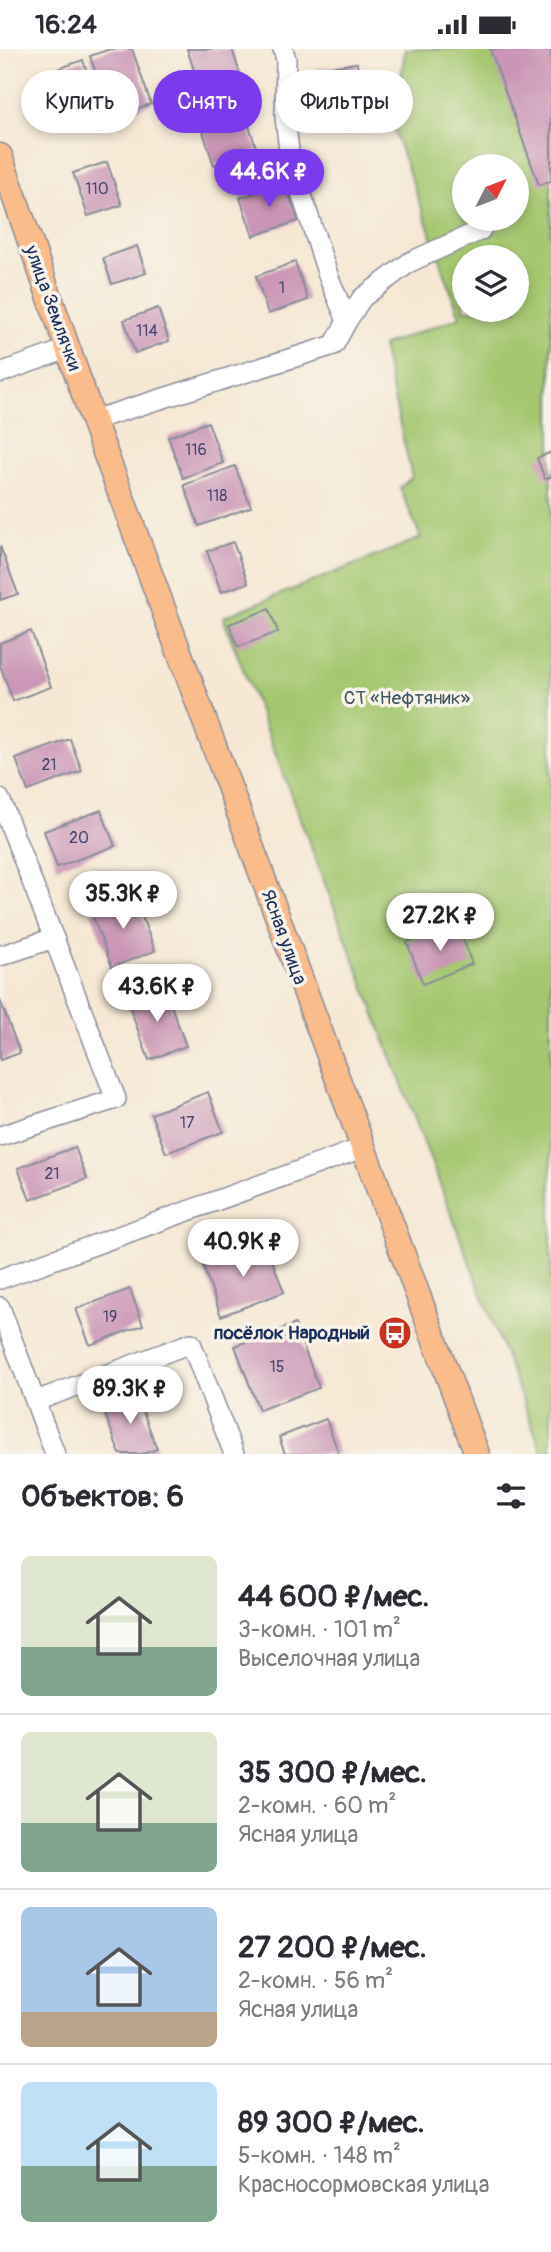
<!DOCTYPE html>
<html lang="ru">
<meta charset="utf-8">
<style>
body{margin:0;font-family:Pangolin,sans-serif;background:#f7f7f7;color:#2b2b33;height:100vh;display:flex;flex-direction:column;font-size:26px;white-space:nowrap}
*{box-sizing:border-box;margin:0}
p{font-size:23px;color:#7c7c81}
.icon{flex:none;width:38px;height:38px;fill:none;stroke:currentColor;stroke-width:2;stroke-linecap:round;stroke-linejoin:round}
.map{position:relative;height:1405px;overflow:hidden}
.side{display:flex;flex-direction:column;background:#fff;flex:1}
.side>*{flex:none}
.hud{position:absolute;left:21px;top:21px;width:509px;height:63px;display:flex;gap:14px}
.needle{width:46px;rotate:48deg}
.controls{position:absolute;left:452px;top:105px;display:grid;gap:14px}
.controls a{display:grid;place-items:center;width:77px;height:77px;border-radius:50%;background:#fff;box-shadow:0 4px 10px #0003;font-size:35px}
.price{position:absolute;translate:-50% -60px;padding:0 16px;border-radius:24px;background:#fff;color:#222;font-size:23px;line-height:46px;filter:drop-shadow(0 2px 4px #0008)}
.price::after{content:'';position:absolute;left:50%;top:42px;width:21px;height:16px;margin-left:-10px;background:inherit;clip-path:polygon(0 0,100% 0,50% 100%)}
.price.selected{background:#7c3aed;color:#fff}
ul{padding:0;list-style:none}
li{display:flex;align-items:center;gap:21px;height:175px;padding:0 21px}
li+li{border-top:2px solid #e1e1e2}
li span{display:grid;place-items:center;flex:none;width:196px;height:140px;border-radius:10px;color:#555}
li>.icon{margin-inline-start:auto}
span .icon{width:84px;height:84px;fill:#fffc;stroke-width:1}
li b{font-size:30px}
h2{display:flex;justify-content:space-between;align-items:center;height:84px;padding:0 21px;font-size:30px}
.pill{padding:0 24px;border-radius:32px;background:#fff;box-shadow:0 4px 10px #0003;font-size:24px;line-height:63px}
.pill.selected{background:#7c3aed;color:#fff}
.status{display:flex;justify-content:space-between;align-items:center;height:49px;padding:0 35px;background:#fff;direction:ltr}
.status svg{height:19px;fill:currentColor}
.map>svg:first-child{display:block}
</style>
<div class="status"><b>16:24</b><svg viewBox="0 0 49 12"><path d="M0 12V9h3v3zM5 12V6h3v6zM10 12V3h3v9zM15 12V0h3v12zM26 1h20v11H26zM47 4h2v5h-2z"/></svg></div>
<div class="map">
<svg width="551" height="1405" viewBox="0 0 551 1405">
<rect width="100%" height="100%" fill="#f7f3e8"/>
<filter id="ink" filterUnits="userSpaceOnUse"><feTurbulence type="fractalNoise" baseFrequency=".0143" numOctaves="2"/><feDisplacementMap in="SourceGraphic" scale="14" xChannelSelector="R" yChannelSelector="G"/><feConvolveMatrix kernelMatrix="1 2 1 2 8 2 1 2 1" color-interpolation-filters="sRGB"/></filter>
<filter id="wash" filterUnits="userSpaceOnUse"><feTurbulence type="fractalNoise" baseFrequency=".00686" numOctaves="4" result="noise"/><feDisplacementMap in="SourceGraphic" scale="28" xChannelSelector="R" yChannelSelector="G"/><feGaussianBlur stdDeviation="1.57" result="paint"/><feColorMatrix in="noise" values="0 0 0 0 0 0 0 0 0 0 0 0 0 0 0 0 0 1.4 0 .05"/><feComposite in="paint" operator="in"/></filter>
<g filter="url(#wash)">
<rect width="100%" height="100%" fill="#f6e8d4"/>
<path fill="#a4c770" stroke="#607b67" stroke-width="2" fill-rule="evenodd" d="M405,0H551V1405H543L223,568L421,489L400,439L412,428L382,297L460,268L394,81ZM464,117H516V170H464ZM464,208H516V261H464Z"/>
<g id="blocks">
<g fill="#ca95b6">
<path d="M110,0H132L151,55L111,69L90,7Z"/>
<path d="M187,0H232L243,34L203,48Z"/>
<path d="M490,0H551V132L539,136Z"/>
<path d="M83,11L96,52L57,65L43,25Z"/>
<path d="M357,14L361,46L322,51L317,20Z"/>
<path d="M246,68L257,101L214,116L203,83Z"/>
<path d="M107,113L122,156L88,167L73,124Z"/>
<path d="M285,134L298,172L253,187L240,149Z"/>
<path d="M137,197L146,224L112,235L103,209Z"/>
<path d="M295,213L308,251L268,265L256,227Z"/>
<path d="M158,259L169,292L135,304L124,271Z"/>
<path d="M208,373L223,414L183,429L168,388Z"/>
<path d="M551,403V428L545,430L537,409Z"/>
<path d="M235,417L251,458L199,477L184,436Z"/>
<path d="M233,493L248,534L221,543L207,502Z"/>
<path d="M0,497L18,545L0,551Z"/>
<path d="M269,560L278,583L238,598L229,575Z"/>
<path d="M31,582L51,638L13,652L0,616V594Z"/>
<path d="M70,690L82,722L28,742L16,710Z"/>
<path d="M101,761L115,797L57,818L44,782Z"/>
<path d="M134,847L155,902L112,918L91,863Z"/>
<path d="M457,874L472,915L423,935L407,893Z"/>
<path d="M165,940L186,997L149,1011L128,954Z"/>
<path d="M0,951L20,1004L0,1011Z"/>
<path d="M208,1043L223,1083L166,1104L151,1065Z"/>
<path d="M75,1098L87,1130L30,1151L18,1119Z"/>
<path d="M265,1193L284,1243L221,1267L203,1217Z"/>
<path d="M130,1240L143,1276L90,1296L76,1260Z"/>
<path d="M295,1275L319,1339L259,1361L235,1297Z"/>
<path d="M136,1344L157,1400L143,1405H120L102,1357Z"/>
<path d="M326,1370L339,1405H285L279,1388Z"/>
</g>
</g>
</g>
<g filter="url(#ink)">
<use href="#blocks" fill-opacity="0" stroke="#888c99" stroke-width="2"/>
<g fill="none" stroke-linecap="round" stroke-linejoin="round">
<defs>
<g id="minor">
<path d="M347,272L362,249L410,213L481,181"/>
<path d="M0,324L67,300"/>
<path d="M93,371L334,296L347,272L329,229L290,110L285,68L286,10L283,0"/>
<path d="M0,750L116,1050L0,1087"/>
<path d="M0,907L54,889"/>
<path d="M0,1230L362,1099"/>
<path d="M0,1258L55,1405"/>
<path d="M36,1352L191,1294L234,1405"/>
</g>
<path id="major" d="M0,107L93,371L477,1405"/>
</defs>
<use href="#minor" stroke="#888c99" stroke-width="22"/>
<use href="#major" stroke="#888c99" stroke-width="27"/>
<use href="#minor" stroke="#fff" stroke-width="19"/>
<use href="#major" stroke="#fabc8b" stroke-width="24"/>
</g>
</g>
<defs>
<symbol id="bus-disc" viewBox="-11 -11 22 22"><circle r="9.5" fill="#c8321e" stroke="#f7f3e8"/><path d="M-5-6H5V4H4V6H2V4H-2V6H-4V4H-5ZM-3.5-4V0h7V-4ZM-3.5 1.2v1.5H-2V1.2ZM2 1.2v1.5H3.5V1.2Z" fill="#fff"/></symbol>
</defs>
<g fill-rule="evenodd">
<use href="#bus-disc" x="376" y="1265" width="38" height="38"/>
</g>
<g text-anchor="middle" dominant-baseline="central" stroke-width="7" stroke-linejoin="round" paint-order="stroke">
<g font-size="16" fill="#474874">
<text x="97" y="140">110</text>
<text x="282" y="239">1</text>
<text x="147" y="282">114</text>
<text x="196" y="401">116</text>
<text x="217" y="447">118</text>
<text x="49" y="716">21</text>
<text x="79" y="789">20</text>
<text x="187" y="1074">17</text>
<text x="52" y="1125">21</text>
<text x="110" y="1268">19</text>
<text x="277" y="1318">15</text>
</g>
<g font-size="19" fill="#1b2f5e" stroke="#f7f3e8">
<text transform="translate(53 259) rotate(70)">улица Землячки</text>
<text transform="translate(284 888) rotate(70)">Ясная улица</text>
</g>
<g font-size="19" fill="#3d5562" stroke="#f7f3e8">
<text x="407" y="649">СТ «Нефтяник»</text>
</g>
<g font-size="19" font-weight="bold" fill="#1b2f5e" stroke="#f7f3e8" text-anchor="end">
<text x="370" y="1284">посёлок Народный</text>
</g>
</g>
</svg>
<div class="controls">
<a><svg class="needle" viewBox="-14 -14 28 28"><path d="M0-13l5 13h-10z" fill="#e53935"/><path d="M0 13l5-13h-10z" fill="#7c7c81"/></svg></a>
<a><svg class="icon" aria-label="layers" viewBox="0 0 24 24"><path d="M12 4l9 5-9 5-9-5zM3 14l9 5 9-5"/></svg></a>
</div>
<b class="price selected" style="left:269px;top:160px">44.6K ₽</b>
<b class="price" style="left:123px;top:882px">35.3K ₽</b>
<b class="price" style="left:440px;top:904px">27.2K ₽</b>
<b class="price" style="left:157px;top:975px">43.6K ₽</b>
<b class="price" style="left:243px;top:1230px">40.9K ₽</b>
<b class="price" style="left:130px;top:1377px">89.3K ₽</b>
<div class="hud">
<a class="pill">Купить</a>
<a class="pill selected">Снять</a>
<a class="pill">Фильтры</a>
</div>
</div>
<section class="side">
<h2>Объектов: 6<svg class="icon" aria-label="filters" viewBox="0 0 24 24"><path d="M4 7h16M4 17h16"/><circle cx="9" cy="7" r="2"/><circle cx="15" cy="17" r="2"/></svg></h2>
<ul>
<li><span style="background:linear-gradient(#dfe7d0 65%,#7fa58c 0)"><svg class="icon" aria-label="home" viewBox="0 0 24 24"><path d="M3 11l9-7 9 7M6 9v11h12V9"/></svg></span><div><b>44 600 ₽/мес.</b><p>3-комн. · 101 m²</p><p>Выселочная улица</p></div></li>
<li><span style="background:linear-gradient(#dfe7d0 65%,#7fa58c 0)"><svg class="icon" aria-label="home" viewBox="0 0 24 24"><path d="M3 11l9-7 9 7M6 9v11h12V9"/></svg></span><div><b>35 300 ₽/мес.</b><p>2-комн. · 60 m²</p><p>Ясная улица</p></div></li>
<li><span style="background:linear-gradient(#a9c7e8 75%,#b9a48a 0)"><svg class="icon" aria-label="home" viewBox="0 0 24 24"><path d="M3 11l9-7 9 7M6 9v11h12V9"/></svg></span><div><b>27 200 ₽/мес.</b><p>2-комн. · 56 m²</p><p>Ясная улица</p></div></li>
<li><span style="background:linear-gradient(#bfe0f5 60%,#7fa58c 0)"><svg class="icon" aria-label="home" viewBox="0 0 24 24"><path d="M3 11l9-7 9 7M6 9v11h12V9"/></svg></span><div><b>89 300 ₽/мес.</b><p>5-комн. · 148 m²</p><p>Красносормовская улица</p></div></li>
</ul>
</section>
